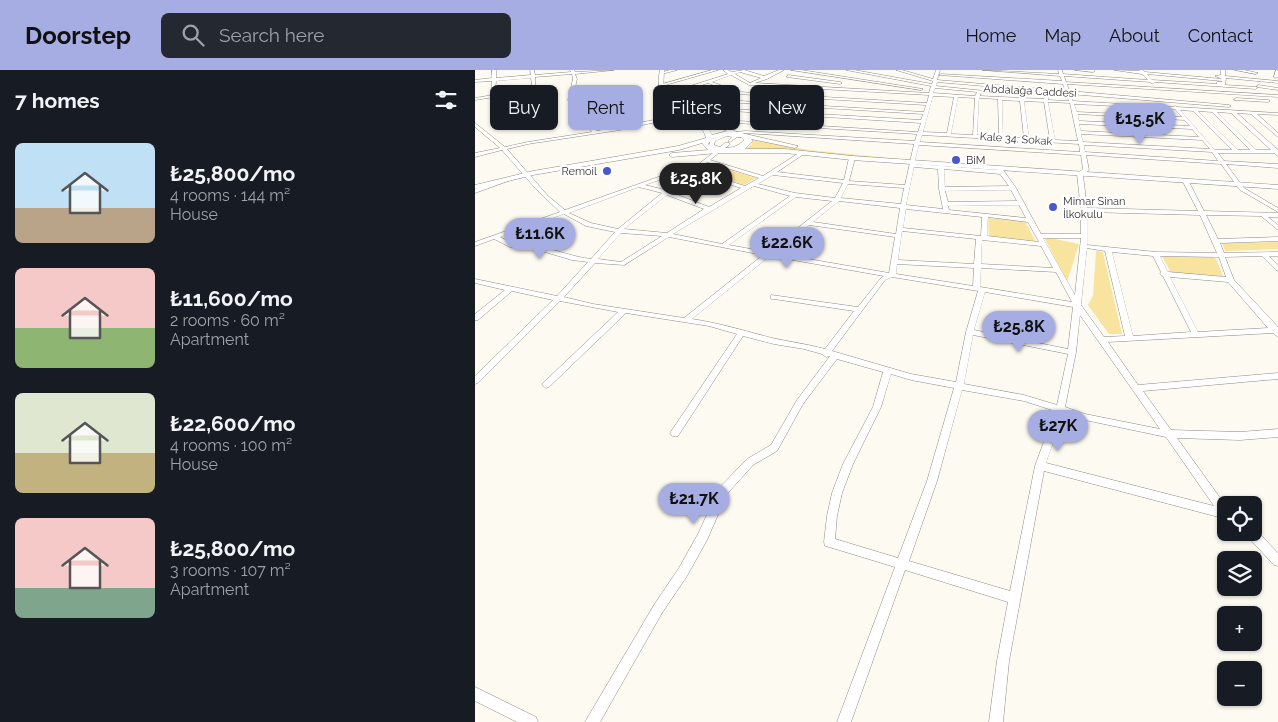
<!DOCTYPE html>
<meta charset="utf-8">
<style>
body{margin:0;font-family:Raleway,sans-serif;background:#242831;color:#f1f3f6;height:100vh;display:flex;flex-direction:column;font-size:19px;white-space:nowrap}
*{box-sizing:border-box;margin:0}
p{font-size:16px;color:#9ea1a6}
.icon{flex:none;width:28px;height:28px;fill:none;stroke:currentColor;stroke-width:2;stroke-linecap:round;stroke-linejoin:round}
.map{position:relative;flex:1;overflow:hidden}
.side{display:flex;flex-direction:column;background:#171b24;width:475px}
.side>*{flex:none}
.hud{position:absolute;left:15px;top:15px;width:475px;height:45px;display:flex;gap:10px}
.tools{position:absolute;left:742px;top:426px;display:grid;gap:10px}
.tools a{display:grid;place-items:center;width:45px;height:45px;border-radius:8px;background:#171b24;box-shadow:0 1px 4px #0004;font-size:25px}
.price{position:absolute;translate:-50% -42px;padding:0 11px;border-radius:18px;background:#a5ade3;color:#111;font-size:16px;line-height:32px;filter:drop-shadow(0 1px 2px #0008)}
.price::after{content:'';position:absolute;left:50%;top:30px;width:15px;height:11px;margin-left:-8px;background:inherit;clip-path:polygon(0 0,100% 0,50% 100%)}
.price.active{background:#222;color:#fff}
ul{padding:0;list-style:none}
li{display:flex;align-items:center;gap:15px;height:125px;padding:0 15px}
li span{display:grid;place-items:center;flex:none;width:140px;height:100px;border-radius:8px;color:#555}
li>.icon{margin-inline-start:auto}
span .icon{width:60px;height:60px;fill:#fffc;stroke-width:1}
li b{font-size:21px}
h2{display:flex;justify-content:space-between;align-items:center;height:60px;padding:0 15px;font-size:21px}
.tag{padding:0 18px;border-radius:8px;background:#171b24;box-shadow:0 1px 4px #0004;font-size:18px;line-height:45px}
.tag.active{background:#a5ade3;color:#111}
header{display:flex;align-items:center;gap:30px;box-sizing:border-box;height:70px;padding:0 25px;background:#a5ade3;color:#111}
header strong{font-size:24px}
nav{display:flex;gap:28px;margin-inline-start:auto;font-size:18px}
.search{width:350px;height:45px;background:#242831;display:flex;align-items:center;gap:12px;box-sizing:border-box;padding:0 18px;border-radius:8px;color:#9ea1a6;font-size:19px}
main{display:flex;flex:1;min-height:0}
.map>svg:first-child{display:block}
</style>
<header>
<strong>Doorstep</strong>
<div class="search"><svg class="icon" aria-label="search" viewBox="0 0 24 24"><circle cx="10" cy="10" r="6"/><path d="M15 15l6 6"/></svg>Search here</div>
<nav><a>Home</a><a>Map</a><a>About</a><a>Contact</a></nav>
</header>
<main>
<section class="side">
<h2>7 homes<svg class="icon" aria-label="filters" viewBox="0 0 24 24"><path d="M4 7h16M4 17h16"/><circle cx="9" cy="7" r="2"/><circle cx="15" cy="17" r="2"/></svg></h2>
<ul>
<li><span style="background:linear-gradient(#bfe0f5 65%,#b9a48a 0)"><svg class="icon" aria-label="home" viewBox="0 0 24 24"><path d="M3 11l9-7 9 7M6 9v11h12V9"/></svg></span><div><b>₺25,800/mo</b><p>4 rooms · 144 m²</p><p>House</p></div></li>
<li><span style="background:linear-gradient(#f6c9c9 60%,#8fb573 0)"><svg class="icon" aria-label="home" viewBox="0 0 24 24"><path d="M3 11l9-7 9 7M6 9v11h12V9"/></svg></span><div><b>₺11,600/mo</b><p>2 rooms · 60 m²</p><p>Apartment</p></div></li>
<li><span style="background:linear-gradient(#dfe7d0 60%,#c2b280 0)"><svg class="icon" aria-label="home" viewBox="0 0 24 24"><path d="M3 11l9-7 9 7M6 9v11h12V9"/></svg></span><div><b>₺22,600/mo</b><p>4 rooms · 100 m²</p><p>House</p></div></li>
<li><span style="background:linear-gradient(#f6c9c9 70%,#7fa58c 0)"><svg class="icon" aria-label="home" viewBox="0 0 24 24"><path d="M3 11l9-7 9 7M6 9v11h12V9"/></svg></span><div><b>₺25,800/mo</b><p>3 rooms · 107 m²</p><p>Apartment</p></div></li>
</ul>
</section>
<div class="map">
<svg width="803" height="652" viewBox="0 0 803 652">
<rect width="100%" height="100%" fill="#fdfaf2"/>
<g fill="#f8e39f">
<path d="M279,69L334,80L434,90L270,80L276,75Z"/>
<path d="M232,93L281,108L269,115L224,100Z"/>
<path d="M513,148L550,151L561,172L514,166Z"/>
<path d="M575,168L604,174L592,212L570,169Z"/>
<path d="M803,172V179L750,181L747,173Z"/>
<path d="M621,181L628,182L647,264H634L613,235L618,226Z"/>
<path d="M691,185L737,187L741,189L748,206L696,203L687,186Z"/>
</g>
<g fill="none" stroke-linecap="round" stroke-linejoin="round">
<defs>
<g id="minor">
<path d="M17,0H21V8L56,5L55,0H59L60,5L96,2L95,0H99L100,2L139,0L100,4L102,9L97,30L109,47L122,61L215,43L217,44L145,60L53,74L32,79L73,126L90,140L206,99H217L242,80L234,75L236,69L252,64H259L261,62L270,61L440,71L442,64L229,51V50L231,49L443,62L446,53L241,40L239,38L446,50L448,44L251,32L249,30L449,42L451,35L263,24L233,13L224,16L257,28L254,29L220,17L189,26L187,25L253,4L248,0H253L257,2L269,0L289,6L304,0H309L292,9L280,13L454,23L456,16L371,0H379L457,14L458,11L421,0H427L458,9L461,0H465L462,10L590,21L588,14L464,5L466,4L587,11L585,6L507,0L584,4L583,0H587L588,4L673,10L667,4L639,0L665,1L664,0H668L670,2L747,9L740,6L746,5V0H750V6L803,11V13L751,8L750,15L782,17L781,19L680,12L678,14L675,12L589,6L591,12L803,25V27L592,14L594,21L754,35L756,36L754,37L595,24L598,31L698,37L700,36L702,37L803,43V45L782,44L803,63V67L776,44L762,43L803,80V86L799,83H743L749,91L803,94V98L751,94L769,118L803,138V142L765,120L746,94L611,85L614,100L608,105L612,138L723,141L708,112L711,110L714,112L729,141L803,143V147H793L803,155V160L786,146L731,145L743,169L803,167V171L745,173L749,183L803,182V186H794L803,195V201L801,200L787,186L750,187L759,210L803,257V267L798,263L633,272L663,315L803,303V309L668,321L696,360L765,362L803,359V367L765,370L702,368L748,432L752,435L751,449L569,401L534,591L528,652H514L522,591L533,532L430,500L376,652H362L420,497L354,477L350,476L349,472L352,446L357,423L368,394L398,337L408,302L362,289L328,334L302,381L278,395L252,424L232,470L212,506L187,543L125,652H110L179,535L204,498L224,462L244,418L272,389L296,375L322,330L355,286L351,287L347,284L329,279L299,274L268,266L203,366H197L195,363L197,360L262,264L234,256L151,243L74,317L71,318L67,315L68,313L143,242L85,231L3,313L0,314V306L78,230L37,221L3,250H0V244L30,220L0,213V209L82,226L113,192L97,190L63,180L35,177L19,169L0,176V172L85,142L61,119L27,80L0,87V83L25,78L0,57V53L30,77L53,72L117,62L105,49L93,30L98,9L97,4L60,7V17L38,24L0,30V28L18,25L16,22L17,11L0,12V10L17,8ZM265,2L286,8L275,13L260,4ZM672,4L747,11V12H742V14H744L677,10ZM256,5L274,15L454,25L452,33L264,22L237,12ZM56,8L57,15L37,22L22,24L20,22L21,11ZM462,12L591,23L594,31L573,30L574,26L572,25L570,26L569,29L505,26L506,22L518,23L520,22L461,16ZM460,18L502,22L500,26L458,23ZM458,26L479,27L472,63L448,62ZM483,27L500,28L498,65L476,64ZM504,28L523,29L524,66L502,65ZM527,30L545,31L549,68L528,67ZM549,31L569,32L575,70L554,68ZM573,32L595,33L603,71L580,70ZM599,34L700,39L707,47L602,42ZM705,40L718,41L757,80H740ZM723,41L737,42L775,80H763ZM742,42L756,43L796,80H781ZM603,44L709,50L715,56L604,51ZM604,54L717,59L724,67L606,61ZM270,63L439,74L430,115L374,111L380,88L377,86L374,88L369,110L302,102L329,84L330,83L327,81L288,106L235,90L246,81H254L265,78L273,73L274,70L269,65L264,64ZM606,64L727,70L735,79L608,72ZM447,65L604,74L605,82L445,72ZM252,66L257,67L253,71L255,72L262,67H266L269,70C264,76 257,78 250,78L254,75V73H250L245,77L239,75L240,71ZM444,75L606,85L608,99L602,104L606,140V164H566L541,118L526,97H522L523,100L439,94ZM609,75L737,82L743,91L610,82ZM232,92L284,108L270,116L222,101ZM439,97L463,99L464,119L468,139L431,135ZM469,99L525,104L534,116L470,117ZM208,102H213L190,120L170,115ZM219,103L266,118L234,137L195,122ZM298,105L368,113L360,128L320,123L283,114ZM373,114L429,118L426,134L366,128ZM279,116L315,126L247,174L198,164ZM164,117L187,123L143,159L116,153L94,143ZM536,120L542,131L473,132L470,121ZM192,125L229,139L192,163L149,159ZM321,127L357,131L292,182L254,175ZM364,131L425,138L421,164L338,152ZM544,135L551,148L474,140L473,136ZM431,139L507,147L506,166L428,158ZM612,142L725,145L742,183L681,182L612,175ZM89,144L111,156L140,162L116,189C99,187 84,181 67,177C50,172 41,176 25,167ZM513,147L553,152L564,172L512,166ZM334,155L420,167L414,203L299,183ZM427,161L501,169L499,194L423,190ZM146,163L187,166L146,192L123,189ZM194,167L288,185L209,248L118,234L89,227L120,193L149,195ZM568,168H606L600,225ZM507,170L566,176L578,198L506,194ZM612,178L630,181L650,266L629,267L606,235ZM637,182L678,186L686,202L685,204L688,206L716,262L658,266ZM295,186L409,206L406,208L383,237L296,225V229H299L379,241L350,279C332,274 315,272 297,268C270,261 244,253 217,249ZM685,186L744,187L751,207L693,202ZM422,194L499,198L498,216L421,204ZM506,198L581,202L597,232L505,217ZM417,207L503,221L491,262L481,312L436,304L357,281L410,210ZM695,207L753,212L793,258L723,262ZM510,222L598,237L593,279L499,260ZM605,245L685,359L610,344L590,337L601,282ZM498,265L593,284L582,335L549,325L489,314ZM416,304L436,310L479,318L452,411L423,488L360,469L362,446L367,423L378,394L406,337ZM487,320L549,331L580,341L560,396L535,521L434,491L462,411ZM588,344L610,350L691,367L739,436L571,393Z"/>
<path d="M195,0H202L187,4L185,3Z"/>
<path d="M237,0H243L187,16L184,15Z"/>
<path d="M316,0H326L448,19L446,20Z"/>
<path d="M600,0H619L620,1L618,2Z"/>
<path d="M760,0H769L783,3L781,4Z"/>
<path d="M801,0H803V7L801,8L799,7Z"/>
<path d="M313,5L365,12L367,13L365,14L312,7Z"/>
<path d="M783,15L803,18V20L782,17Z"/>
<path d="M761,28L793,30L795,31L793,32L759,30Z"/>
<path d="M31,109L36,110L0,123V119Z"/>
<path d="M779,458L803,483V496L799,495L772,466L771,462H779Z"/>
<path d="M0,617L61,647L63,652H42L0,631Z"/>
</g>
<path id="major" d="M185,0H189C189,8 187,17 191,24C197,33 216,46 225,46L262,62L323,76L320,78L276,69L278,71L270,79H310L377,86L803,115V119L377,90L310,83H242L197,87L194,85L197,83L233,80L227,73L204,80L58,105L0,119V115L58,101L203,76L231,68C225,42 187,42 184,16C183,11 184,5 185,0ZM230,52L252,61L237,65ZM250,65L266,67L271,71C262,81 245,83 233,74L237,69Z"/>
</defs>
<use href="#minor" stroke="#8d8b83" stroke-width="1"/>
<use href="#major" stroke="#8d8b83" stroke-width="1"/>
<use href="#minor" fill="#fff" fill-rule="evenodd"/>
<use href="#major" fill="#fff" fill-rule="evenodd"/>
</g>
<g fill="#4957cc" stroke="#fff" stroke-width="2">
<circle cx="481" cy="90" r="5"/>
<circle cx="132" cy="101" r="5"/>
<circle cx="578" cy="137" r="5"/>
</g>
<g text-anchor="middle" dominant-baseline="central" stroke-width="4.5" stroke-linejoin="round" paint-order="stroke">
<g font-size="11" fill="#363532" stroke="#fff">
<text transform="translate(555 21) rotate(3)">Abdalağa Caddesi</text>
<text transform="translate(541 69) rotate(4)">Kale 34. Sokak</text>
</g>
<g font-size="11" fill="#363532" stroke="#fff" text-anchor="start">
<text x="491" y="90">BiM</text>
<text x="122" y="101" text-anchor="end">Remoil</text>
<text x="588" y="131">Mimar Sinan<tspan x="588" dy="13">İlkokulu</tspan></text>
</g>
</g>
</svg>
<div class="tools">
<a><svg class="icon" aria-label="locate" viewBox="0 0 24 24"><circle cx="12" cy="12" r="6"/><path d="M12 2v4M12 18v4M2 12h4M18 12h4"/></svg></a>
<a><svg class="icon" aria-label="layers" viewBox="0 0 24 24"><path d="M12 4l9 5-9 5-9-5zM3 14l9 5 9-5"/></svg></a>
<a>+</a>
<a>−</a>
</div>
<b class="price" style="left:665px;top:75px">₺15.5K</b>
<b class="price active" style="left:221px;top:135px">₺25.8K</b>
<b class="price" style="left:65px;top:190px">₺11.6K</b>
<b class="price" style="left:312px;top:199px">₺22.6K</b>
<b class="price" style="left:544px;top:283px">₺25.8K</b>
<b class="price" style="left:583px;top:382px">₺27K</b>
<b class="price" style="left:219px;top:455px">₺21.7K</b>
<div class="hud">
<a class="tag">Buy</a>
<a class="tag active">Rent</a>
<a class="tag">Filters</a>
<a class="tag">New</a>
</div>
</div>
</main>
